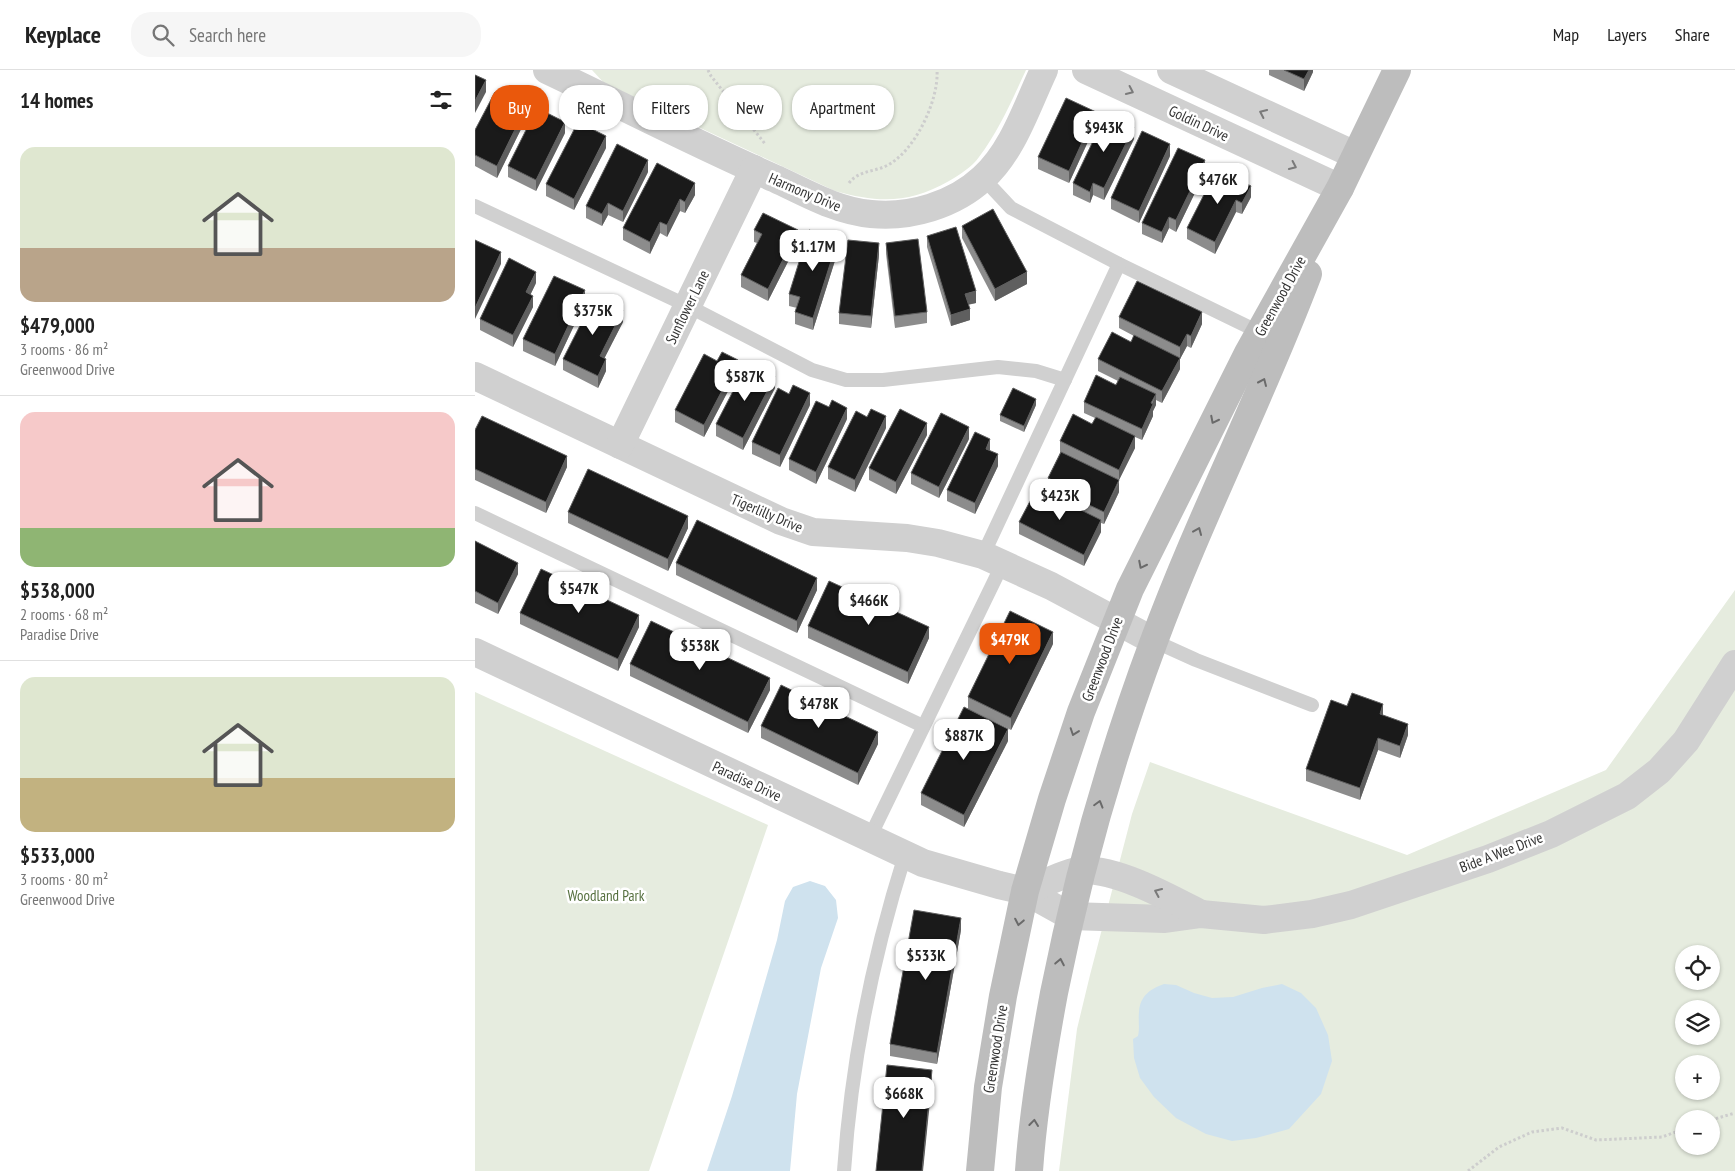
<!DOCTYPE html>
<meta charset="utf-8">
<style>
body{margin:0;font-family:"PT Sans Narrow",sans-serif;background:#f6f6f6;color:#222;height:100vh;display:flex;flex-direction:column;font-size:19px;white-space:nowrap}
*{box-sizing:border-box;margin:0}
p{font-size:16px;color:#767676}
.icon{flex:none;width:28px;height:28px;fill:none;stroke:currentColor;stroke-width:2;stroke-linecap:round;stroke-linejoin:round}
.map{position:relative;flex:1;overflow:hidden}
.side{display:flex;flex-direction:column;background:#fff;width:475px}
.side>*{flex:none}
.guide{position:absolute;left:15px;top:15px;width:475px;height:45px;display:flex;gap:10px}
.controls{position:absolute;left:1200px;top:875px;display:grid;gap:10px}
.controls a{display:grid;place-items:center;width:45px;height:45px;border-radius:50%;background:#fff;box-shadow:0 1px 4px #0004;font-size:25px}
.price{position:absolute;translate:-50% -42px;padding:0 11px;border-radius:10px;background:#fff;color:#222;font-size:16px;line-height:32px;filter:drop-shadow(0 1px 2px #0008)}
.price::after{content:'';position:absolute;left:50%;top:30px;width:15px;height:11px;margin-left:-8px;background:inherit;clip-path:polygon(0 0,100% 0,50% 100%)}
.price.on{background:#ea580c;color:#fff}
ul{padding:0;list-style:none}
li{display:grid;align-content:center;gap:10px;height:265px;padding:0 20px}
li+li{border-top:1px solid #e0e0e0}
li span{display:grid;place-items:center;height:155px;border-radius:15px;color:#555}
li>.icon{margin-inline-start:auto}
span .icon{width:90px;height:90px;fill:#fffc;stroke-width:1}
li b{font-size:21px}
h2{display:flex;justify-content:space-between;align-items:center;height:60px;padding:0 20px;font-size:21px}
.pill{padding:0 18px;border-radius:20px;background:#fff;box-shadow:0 1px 4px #0004;font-size:18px;line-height:45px}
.pill.on{background:#ea580c;color:#fff}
header{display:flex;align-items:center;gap:30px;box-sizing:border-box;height:70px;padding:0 25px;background:#fff;border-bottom:1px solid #e0e0e0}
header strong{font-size:24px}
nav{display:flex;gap:28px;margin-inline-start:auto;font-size:18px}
.search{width:350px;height:45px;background:#f6f6f6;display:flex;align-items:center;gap:12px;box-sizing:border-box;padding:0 18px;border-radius:20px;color:#767676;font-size:19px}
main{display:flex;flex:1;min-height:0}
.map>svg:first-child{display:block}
</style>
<header>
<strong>Keyplace</strong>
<div class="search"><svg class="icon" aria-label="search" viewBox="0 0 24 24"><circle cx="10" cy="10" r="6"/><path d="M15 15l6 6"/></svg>Search here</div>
<nav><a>Map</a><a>Layers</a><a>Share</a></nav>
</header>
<main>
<section class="side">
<h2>14 homes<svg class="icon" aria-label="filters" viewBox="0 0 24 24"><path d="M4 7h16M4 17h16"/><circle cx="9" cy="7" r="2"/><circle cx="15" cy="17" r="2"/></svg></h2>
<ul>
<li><span style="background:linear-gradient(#dfe7d0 65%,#b9a48a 0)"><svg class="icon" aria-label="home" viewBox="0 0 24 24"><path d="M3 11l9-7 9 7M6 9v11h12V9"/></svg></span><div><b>$479,000</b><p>3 rooms · 86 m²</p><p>Greenwood Drive</p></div></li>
<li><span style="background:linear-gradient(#f6c9c9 75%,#8fb573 0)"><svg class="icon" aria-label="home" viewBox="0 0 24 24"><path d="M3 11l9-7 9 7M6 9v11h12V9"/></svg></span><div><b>$538,000</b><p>2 rooms · 68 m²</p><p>Paradise Drive</p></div></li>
<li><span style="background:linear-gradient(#dfe7d0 65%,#c2b280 0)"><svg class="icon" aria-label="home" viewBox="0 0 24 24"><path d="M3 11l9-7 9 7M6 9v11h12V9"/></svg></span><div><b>$533,000</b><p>3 rooms · 80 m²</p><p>Greenwood Drive</p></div></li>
</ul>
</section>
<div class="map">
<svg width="1260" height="1101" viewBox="0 0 1260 1101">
<rect width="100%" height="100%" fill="#fff"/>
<g fill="#e6ecdf" fill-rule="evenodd">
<path d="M117,0H551C537,30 524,61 504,87C497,97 484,105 474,111C434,134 403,133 360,121L129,13Z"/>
<path d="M1260,520V1101H584L602,959L615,905L657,744L675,692L932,785L1131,700ZM1209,884H1236V911H1209ZM1209,939H1236V966H1209ZM1209,994H1236V1021H1209ZM1209,1049H1236V1076H1209Z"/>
<path d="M0,622L293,755L174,1101H0Z"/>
</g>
<g fill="#cfe2ee">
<path d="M335,811L350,816L361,830L363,848L346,898L322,1024L315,1101H232L257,1026L302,870L310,831L318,817Z"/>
<path d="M689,914L701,915L719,923L737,928L758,927L787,918L807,914L826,923L841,938L853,965L857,991L846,1024L814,1059L781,1068L757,1071L731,1064L701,1048L679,1027L665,1008L659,988L658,969L663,966C665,957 663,951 664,942C665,926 675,919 689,914Z"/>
</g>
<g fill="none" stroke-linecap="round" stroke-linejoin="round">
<g stroke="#cdcdcd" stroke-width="3" stroke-dasharray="2.5 2.5" stroke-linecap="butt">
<path d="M233,0L236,6L291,75"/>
<path d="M374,113C383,101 398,102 411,96C440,82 464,30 462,0"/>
<path d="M1236,1050L1260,1043"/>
<path d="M993,1101L1024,1077L1057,1062L1087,1058L1121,1070L1187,1067L1209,1059"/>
</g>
<g stroke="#d0d0d0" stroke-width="14">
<path d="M508,108L536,138L644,194L784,262"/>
<path d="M0,136L213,236L337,300L371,310H408L523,297L561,301L590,310"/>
<path d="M0,443L448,656"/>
<path d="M508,485L644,194"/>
<path d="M679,571L721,590L837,635"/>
<path d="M394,769L528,493"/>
<path d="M369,1101C376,996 398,886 430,785"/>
</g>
<g stroke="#d0d0d0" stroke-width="28">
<path d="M72,0C148,36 223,75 301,109C331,123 362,141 396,144C435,148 479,135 508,108C538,81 552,36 569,0"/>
<path d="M611,0L865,118"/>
<path d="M696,0L880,85"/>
<path d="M0,306L306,451L338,462L432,468L463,473L508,485L576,516L679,571"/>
<path d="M145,375L279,99"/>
<path d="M0,582L448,793L524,815L550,821L595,846L690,849L726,844L789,850L837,844L876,835L1013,789L1076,764L1152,726L1184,701L1211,671L1260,594"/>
<path d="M550,821C561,817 599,799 608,800C645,800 693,827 726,844"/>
</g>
<g stroke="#bdbdbd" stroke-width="28">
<path d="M505,1101L513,1017L528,926L550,821L577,729L606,642L655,519L773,283L865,118L922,0"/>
<path d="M554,1101C558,1041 568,982 579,923C603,803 636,686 679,571C725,447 786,328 833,204"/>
</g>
</g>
<g fill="#8c8c8c">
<path d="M794,0H838V2L829,21L794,5Z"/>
<path d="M51,49L22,108L0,96V60Z"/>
<path d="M621,54L594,113L563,99V87Z"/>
<path d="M90,63L61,121L33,107V96Z"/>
<path d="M659,69L629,130L618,125L615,133L598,125V113Z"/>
<path d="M131,78L99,140L71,126V114Z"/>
<path d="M695,86L664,153L636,139V128Z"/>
<path d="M182,93L220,125L210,143L205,141L192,167L185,163L175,184L148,170V158Z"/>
<path d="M742,99L776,127L767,144L761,142L740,184L712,169V158Z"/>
<path d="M173,102L148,152L133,145L127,156L111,148V136Z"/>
<path d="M730,102L701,162L694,158L687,173L667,164V153Z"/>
<path d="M487,156L552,214L520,231L487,168Z"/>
<path d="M279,160L323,172L293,231L266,217V205L282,173L279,172Z"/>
<path d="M452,166L501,233L493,235L495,250L476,256L452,177Z"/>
<path d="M411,173L452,242V253L420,258L411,184Z"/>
<path d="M363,181L338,260L320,254V242L322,238L314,236V224Z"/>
<path d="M404,185L396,258L364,254V243Z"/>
<path d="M61,213L55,225L58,237L38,277L5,260V249Z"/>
<path d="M110,232L80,296L48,281V269Z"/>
<path d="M644,247L727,254L716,278L712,276L705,289V288V299L687,333L681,330V335L678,341V346L667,370L660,367V378L644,410V422L629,454L626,453V462L609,496L544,464V452L593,433V430L573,420V408L585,383V371L617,354L620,348L609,343V332L641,315L643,311L623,301V289L656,272L659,266L644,258Z"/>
<path d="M148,252L129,288L131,301L123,318L88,300V289Z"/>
<path d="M242,291L263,302L229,367L200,352V340Z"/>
<path d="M300,318L268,380L241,366V354Z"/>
<path d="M335,335L305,397L277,384V372Z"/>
<path d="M561,335L549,362L525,351V345Z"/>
<path d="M372,349L341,414L314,400V389Z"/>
<path d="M411,358L380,422L353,409V397Z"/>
<path d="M0,360L92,397L71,443L0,410Z"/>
<path d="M452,365L421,424L394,410V398Z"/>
<path d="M494,369L464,428L436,414V403Z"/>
<path d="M515,381L523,396L500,444L472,431V420Z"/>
<path d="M93,442L213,458L193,501L93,453Z"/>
<path d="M0,471L43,504L23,544L0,533Z"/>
<path d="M201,493L342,520L322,563L201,505Z"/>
<path d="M45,543L164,557L143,601L45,554Z"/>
<path d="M333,556L454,568L433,614L333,568Z"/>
<path d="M578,574L536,660L493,639V627Z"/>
<path d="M155,594L295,620L273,663L155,606Z"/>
<path d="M872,636L908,645L933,665L925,688L903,680L885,730L831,711V699Z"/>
<path d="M286,656L403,674L383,715L286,668Z"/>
<path d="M533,671L489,757L446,735V723Z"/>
<path d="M486,860L462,994L415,986V974Z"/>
</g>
<g fill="#5f5f5f">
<path d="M834,0H838V2L829,21V9Z"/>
<path d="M11,10V22L0,43V31Z"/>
<path d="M51,37V49L22,108V96Z"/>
<path d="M621,42V54L594,113V101Z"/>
<path d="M90,52V63L61,121V110Z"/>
<path d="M659,57V69L629,130V118Z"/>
<path d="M131,66V78L99,140V129Z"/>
<path d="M695,74V86L664,153V141Z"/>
<path d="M173,90V102L148,152V141Z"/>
<path d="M730,90V102L701,162V150Z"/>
<path d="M220,113V125L210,143V132Z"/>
<path d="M618,113V125L615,133V122Z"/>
<path d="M776,116V127L767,144V133Z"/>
<path d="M205,129V141L192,167V155Z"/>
<path d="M761,130V142L740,184V172Z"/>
<path d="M133,133V145L127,156V144Z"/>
<path d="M694,147V158L687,173V162Z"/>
<path d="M185,152V163L175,184V172Z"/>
<path d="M323,160V172L293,231V219Z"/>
<path d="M363,169V181L338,260V248Z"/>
<path d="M404,173V185L396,258V246Z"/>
<path d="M26,182V194L0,249V238Z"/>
<path d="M61,202V213L51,234V222Z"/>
<path d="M552,202V214L520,231V219Z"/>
<path d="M110,220V232L80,296V284Z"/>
<path d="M501,221V233L490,235V224Z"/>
<path d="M58,226V237L38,277V265Z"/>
<path d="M495,239V250L476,256V245Z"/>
<path d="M148,240V252L125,297V286Z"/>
<path d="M727,242V254L716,278V266Z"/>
<path d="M712,264V276L705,289V277Z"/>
<path d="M705,288V299L687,333V321Z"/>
<path d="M131,289V301L123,318V306Z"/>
<path d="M263,290V302L229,367V355Z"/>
<path d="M300,306V318L268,380V368Z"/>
<path d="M335,323V335L305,397V385Z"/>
<path d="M681,324V335L678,341V346L667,370V359Z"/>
<path d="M561,329V335L549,362V356Z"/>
<path d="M372,338V349L341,414V402Z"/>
<path d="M411,346V358L380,422V410Z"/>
<path d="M452,353V365L421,424V412Z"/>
<path d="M494,357V369L464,428V417Z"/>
<path d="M660,366V378L644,410V422L629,454V442L644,412V400Z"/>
<path d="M515,369V381L511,379Z"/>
<path d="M523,384V396L500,444V433Z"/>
<path d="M92,386V397L71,443V432Z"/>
<path d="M213,446V458L193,501V489Z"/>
<path d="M626,450V462L609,496V485Z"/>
<path d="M43,493V504L23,544V533Z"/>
<path d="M342,508V520L322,563V551Z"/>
<path d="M164,545V557L143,601V589Z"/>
<path d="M454,557V568L433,614V602Z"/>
<path d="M578,562V574L536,660V648Z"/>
<path d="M295,608V620L273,663V652Z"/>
<path d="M908,634V646L905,644Z"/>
<path d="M933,654V665L925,688V676Z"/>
<path d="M533,659V671L489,757V745Z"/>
<path d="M403,662V674L383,715V703Z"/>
<path d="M903,668V680L885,730V718Z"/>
<path d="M486,848V860L462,994V983Z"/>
<path d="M457,1000V1011L448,1101H447Z"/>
</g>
<g fill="#1a1a1a" stroke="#5f5f5f">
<path d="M809,0H834L829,9Z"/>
<path d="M0,5L11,10L0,31Z"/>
<path d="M20,22L51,37L22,96L0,85V60Z"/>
<path d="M591,28L621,42L594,101L563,87Z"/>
<path d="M62,38L90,52L61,110L33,96Z"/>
<path d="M631,44L659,57L629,118L618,113L615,122L598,113Z"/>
<path d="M103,52L131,66L99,129L71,114Z"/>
<path d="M667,61L695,74L664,141L636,128Z"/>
<path d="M142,74L173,90L148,141L133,133L127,144L111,136Z"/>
<path d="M703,78L730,90L701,150L694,147L687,162L667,153Z"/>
<path d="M182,93L220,113L210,132L205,129L192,155L185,152L175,172L148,158Z"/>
<path d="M742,99L776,116L767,133L761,130L740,172L712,158Z"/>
<path d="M518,139L552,202L520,219L487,156Z"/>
<path d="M288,143L323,160L293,219L266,205L287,164L279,160Z"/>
<path d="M481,157L501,221L490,224L495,239L476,245L452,166Z"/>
<path d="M334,160L363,169L338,248L320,242L325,227L314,224Z"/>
<path d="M443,169L452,242L420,246L411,173Z"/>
<path d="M0,170L26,182L0,238Z"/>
<path d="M373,170L404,173L396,246L364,243Z"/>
<path d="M34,188L61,202L51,222L58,226L38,265L5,249Z"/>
<path d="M79,206L110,220L80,284L48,269Z"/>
<path d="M662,211L727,242L716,266L712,264L705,277L644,247Z"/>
<path d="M120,226L148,240L125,286L131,289L123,306L88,289Z"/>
<path d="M637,262L656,272L659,265L705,288L687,321L623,289Z"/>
<path d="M247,282L263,290L229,355L200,340L229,284L242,291Z"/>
<path d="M284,298L300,306L268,368L241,354L269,300L279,306Z"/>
<path d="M621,305L641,315L645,307L681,324L676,333L678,334L667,359L609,332Z"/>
<path d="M318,315L335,323L305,385L277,372L303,318L314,324Z"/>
<path d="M538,318L561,329L549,356L525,345Z"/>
<path d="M357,330L372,338L341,402L314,389L341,331L354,337Z"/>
<path d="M396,339L411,346L380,410L353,397L381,341L392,347Z"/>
<path d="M425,339L452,353L421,412L394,398Z"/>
<path d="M466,343L494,357L464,417L436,403Z"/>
<path d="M598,344L617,354L621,347L660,366L644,400L585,371Z"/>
<path d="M7,346L92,386L71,432L0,399V360Z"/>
<path d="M500,362L515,369L511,379L523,384L500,433L472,420Z"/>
<path d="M586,382L644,410L629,442L593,425L595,419L573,408Z"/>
<path d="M113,399L213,446L193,489L93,442Z"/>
<path d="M562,418L626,450L609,485L544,452Z"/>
<path d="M222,450L342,508L322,551L201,493Z"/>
<path d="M0,471L43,493L23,533L0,521Z"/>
<path d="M66,499L164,545L143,589L45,543Z"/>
<path d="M354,511L454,557L433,602L333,556Z"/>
<path d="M535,541L578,562L536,648L493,627Z"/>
<path d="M176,551L295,608L273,652L155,594Z"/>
<path d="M306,615L403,662L383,703L286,656Z"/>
<path d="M877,623L908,634L905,644L933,654L925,676L903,668L885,718L831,699L856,630L872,636Z"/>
<path d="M489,637L533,659L489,745L446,723Z"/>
<path d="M439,840L486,848L462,983L415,974Z"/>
<path d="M412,995L457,1000L447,1101H401Z"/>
</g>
<defs><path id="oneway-chevron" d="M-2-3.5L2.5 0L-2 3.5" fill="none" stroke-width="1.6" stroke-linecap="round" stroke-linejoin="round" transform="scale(1.25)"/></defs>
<g stroke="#7a7a7a">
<use href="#oneway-chevron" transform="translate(655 21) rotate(25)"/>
<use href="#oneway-chevron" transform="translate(788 43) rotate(-155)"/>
<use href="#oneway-chevron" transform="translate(818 96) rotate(25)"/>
<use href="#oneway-chevron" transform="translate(683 822) rotate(-156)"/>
</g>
<g stroke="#6a6a6a">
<use href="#oneway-chevron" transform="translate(788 312) rotate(-66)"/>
<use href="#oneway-chevron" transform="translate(739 350) rotate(117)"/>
<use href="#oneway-chevron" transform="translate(723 461) rotate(-67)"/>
<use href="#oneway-chevron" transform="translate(667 495) rotate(117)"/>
<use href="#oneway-chevron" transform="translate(599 662) rotate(109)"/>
<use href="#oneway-chevron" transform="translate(624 734) rotate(-74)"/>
<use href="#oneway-chevron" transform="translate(544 852) rotate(101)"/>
<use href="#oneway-chevron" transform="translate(585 892) rotate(-79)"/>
<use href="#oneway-chevron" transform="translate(559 1053) rotate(-83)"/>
</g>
<g text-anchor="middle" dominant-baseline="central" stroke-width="5" stroke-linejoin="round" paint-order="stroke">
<g font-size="15" fill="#333" stroke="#fff">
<text transform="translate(724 53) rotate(25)">Goldin Drive</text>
<text transform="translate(330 122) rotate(23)">Harmony Drive</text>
<text transform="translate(805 226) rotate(-61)">Greenwood Drive</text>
<text transform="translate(212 237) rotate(-64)">Sunflower Lane</text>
<text transform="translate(292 443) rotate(23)">Tigerlilly Drive</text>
<text transform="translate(627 589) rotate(-69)">Greenwood Drive</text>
<text transform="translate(272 711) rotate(25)">Paradise Drive</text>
<text transform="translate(1026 782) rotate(-21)">Bide A Wee Drive</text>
<text transform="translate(520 979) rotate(-81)">Greenwood Drive</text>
</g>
<g font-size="15" fill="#56703f" stroke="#fff">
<text x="131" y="825">Woodland Park</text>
</g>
</g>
</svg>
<div class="controls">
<a><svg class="icon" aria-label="locate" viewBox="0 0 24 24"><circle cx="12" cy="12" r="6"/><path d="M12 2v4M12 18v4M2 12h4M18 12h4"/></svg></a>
<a><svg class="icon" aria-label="layers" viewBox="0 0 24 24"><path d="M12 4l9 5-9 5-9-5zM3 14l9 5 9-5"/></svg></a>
<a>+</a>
<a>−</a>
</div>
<b class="price" style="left:629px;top:83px">$943K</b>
<b class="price" style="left:743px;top:135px">$476K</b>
<b class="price" style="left:338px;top:202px">$1.17M</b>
<b class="price" style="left:118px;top:266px">$375K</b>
<b class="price" style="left:270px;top:332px">$587K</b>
<b class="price" style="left:585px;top:451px">$423K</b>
<b class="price" style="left:104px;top:544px">$547K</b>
<b class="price" style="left:394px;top:556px">$466K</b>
<b class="price on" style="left:535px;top:595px">$479K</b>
<b class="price" style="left:225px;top:601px">$538K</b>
<b class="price" style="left:344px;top:659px">$478K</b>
<b class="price" style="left:489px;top:691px">$887K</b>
<b class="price" style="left:451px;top:911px">$533K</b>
<b class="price" style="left:429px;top:1049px">$668K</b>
<div class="guide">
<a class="pill on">Buy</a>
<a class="pill">Rent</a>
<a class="pill">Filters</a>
<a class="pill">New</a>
<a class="pill">Apartment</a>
</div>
</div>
</main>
